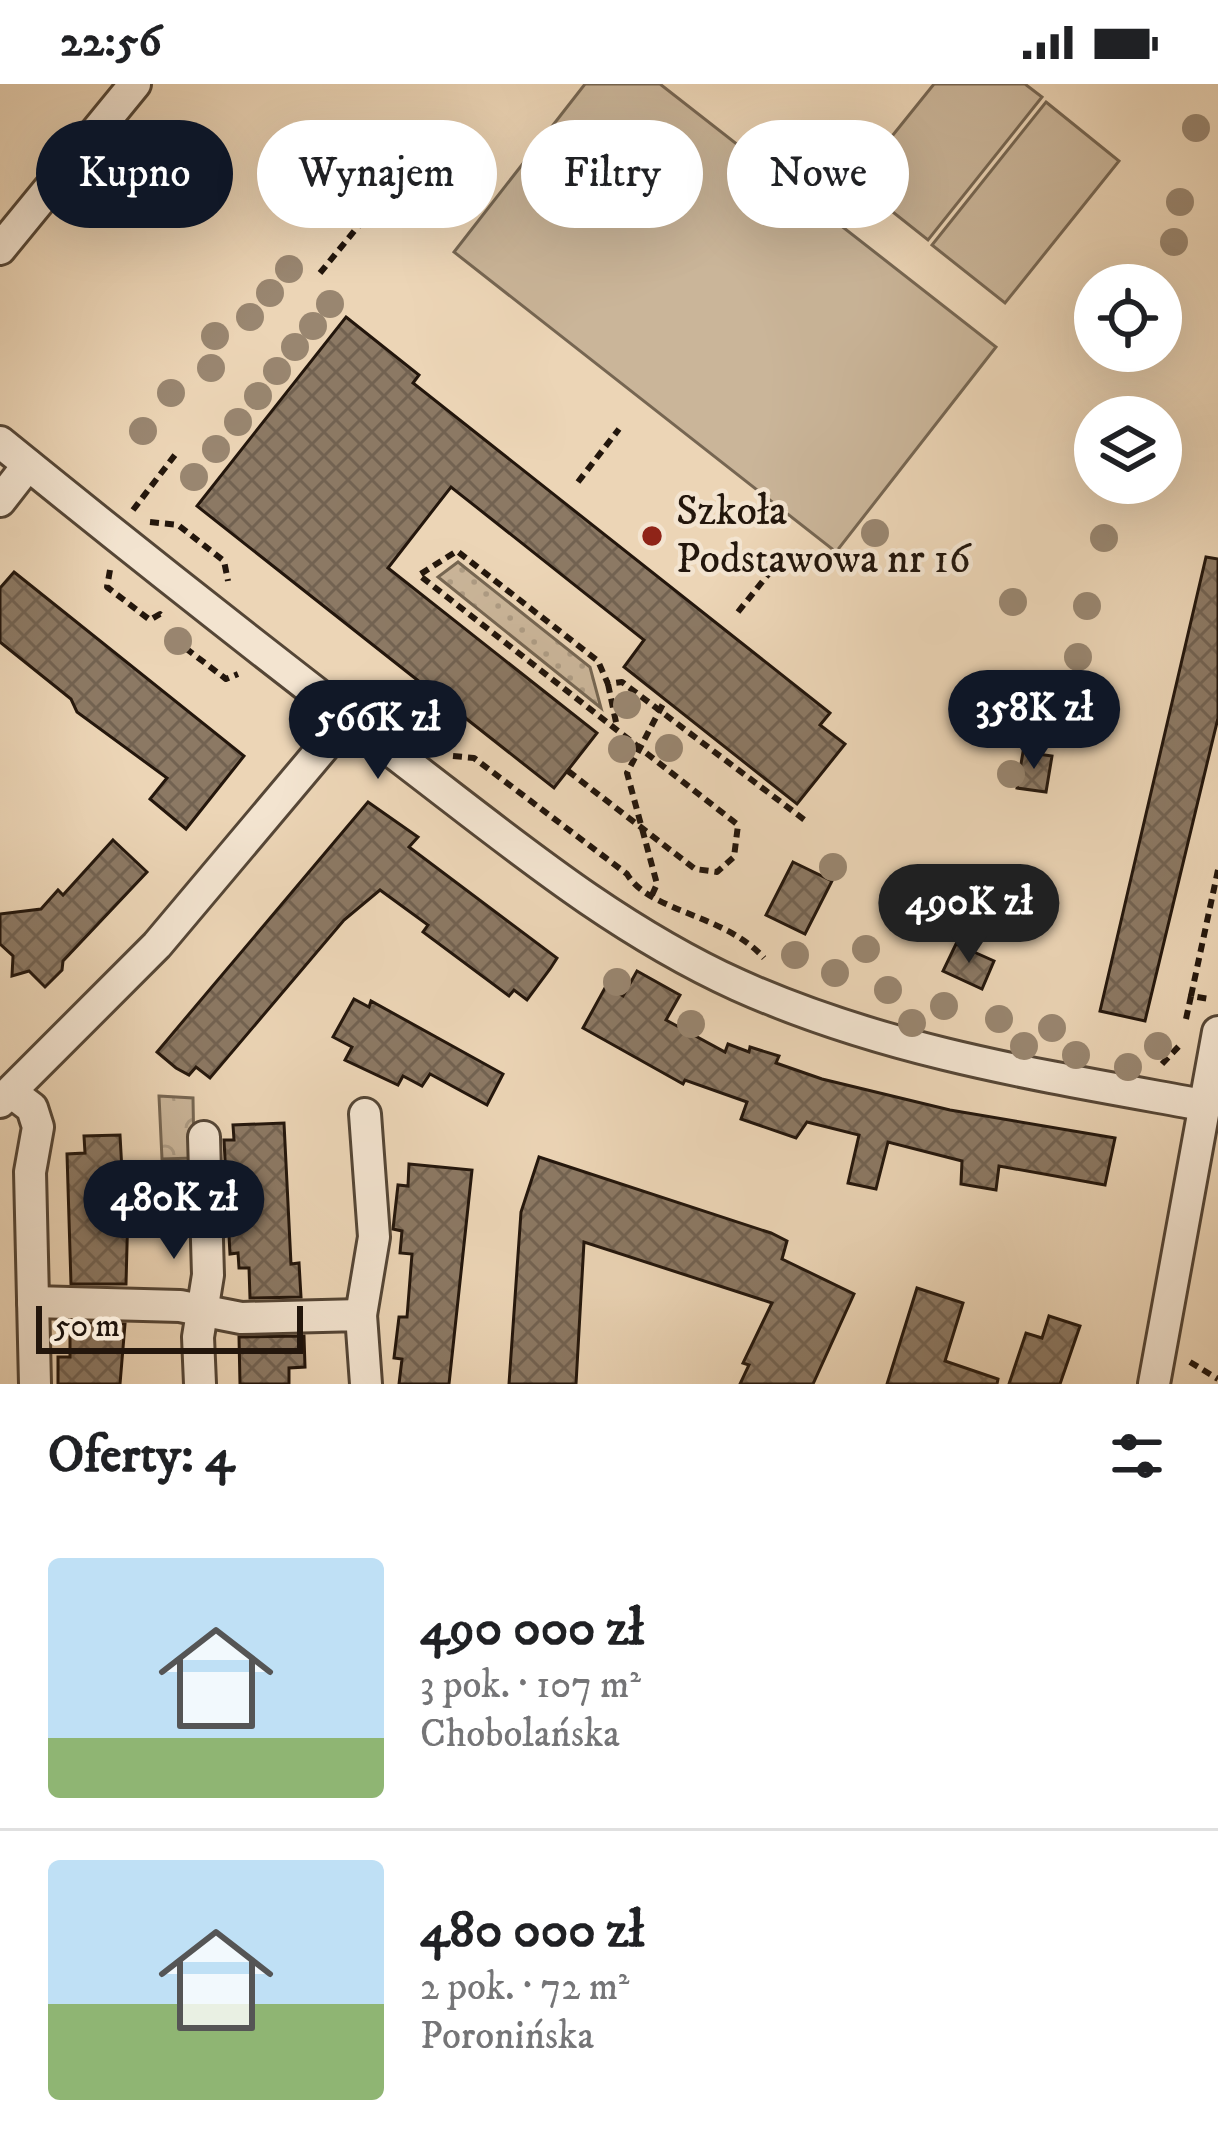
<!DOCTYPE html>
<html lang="pl">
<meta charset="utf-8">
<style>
body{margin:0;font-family:"IM FELL DW Pica",serif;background:#f2f2f2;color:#202124;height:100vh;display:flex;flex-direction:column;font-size:45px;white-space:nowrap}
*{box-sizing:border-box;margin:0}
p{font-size:39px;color:#757577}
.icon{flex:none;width:66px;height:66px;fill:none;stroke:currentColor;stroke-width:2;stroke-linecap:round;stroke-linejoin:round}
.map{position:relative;height:1300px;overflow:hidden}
.details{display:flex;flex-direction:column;background:#fff;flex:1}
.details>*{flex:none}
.banner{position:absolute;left:36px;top:36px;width:1146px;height:108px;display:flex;gap:24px}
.buttons{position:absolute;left:1074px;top:180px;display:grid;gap:24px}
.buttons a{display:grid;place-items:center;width:108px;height:108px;border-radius:50%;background:#fff;box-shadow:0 12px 48px #0002;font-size:60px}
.scale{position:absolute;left:36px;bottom:30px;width:267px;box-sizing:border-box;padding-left:12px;border:6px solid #23160c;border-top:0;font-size:33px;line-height:42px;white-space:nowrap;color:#23160c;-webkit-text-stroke:9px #f3e4d0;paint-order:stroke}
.price{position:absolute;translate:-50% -102px;padding:0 27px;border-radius:42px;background:#111827;color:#fff;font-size:39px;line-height:78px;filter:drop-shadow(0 3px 6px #0008)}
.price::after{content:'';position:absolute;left:50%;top:72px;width:36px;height:27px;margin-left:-18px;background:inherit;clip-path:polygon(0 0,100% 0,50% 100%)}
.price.active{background:#222;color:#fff}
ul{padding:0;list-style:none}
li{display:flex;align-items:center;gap:36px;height:300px;padding:0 48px}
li+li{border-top:3px solid #e0e0e0}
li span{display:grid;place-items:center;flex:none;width:336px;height:240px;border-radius:12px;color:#555}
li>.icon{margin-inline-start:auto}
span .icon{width:144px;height:144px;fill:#fffc;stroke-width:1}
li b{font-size:51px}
h2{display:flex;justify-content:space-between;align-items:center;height:144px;padding:0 48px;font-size:51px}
.tag{padding:0 42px;border-radius:54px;background:#fff;box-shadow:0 12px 48px #0002;font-size:42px;line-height:108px}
.tag.active{background:#111827;color:#fff}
.status{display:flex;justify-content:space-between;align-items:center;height:84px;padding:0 60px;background:#fff;direction:ltr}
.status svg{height:33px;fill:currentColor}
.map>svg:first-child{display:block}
</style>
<div class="status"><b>22:56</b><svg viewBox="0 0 49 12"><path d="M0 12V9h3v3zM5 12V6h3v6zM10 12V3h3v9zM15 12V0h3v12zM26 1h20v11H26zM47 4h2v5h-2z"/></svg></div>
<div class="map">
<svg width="1218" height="1300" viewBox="0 0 1218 1300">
<defs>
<pattern id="grass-dots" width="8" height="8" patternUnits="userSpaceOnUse" patternTransform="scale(3)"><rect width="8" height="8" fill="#cab599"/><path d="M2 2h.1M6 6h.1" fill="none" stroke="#ad9b83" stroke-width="1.8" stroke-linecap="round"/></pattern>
<pattern id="park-crowns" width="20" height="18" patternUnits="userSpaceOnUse" patternTransform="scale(3)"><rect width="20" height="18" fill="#cab599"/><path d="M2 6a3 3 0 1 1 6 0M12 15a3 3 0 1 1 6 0" fill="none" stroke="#ad9b83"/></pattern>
<pattern id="building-cross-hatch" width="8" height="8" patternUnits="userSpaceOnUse" patternTransform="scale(3)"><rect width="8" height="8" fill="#8c7964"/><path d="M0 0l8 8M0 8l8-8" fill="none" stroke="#726251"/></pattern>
</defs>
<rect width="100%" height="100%" fill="#ecd5b6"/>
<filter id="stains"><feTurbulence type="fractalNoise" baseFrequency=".00167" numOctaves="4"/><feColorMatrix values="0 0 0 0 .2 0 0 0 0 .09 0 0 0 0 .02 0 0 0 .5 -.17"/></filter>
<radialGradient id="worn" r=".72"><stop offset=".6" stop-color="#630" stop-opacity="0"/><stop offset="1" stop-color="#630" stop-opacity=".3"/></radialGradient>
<path fill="url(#grass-dots)" stroke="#766652" stroke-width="3" d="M458,478L590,583L601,624L438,493Z"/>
<path fill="url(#park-crowns)" stroke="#766652" stroke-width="3" d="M159,1012L193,1014L194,1074L162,1075Z"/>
<g fill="#cab599" stroke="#766652" stroke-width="3">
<path d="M585,0H660L996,263L836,468L454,168Z"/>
<path d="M934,0H1025L1042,13L928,156L855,98Z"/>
<path d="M1046,18L1119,77L1005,219L932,161Z"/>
</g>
<g fill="url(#building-cross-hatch)" stroke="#23160c" stroke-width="3">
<path d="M346,233L419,291L413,299L830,629L820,641L845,660L797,720L624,583L644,556L451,403L388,484L597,649L554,704L197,422Z"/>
<path d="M1206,473L1218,475V634L1145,937L1100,927Z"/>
<path d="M14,488L244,672L186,745L150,715L167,694L77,628L71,615L0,558V504Z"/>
<path d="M1023,668L1052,672L1046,708L1017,704Z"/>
<path d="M368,718L418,753L409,763L557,874L550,885L527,916L514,906L509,912L423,848L428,841L380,806L344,836L210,994L196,983L189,991L176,984L157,968Z"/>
<path d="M113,756L147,788L63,877L62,886L45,903L29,887L12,892L13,872L0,860V830L41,825L58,806L63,811Z"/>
<path d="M793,778L832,797L805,850L766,831Z"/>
<path d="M956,860L994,877L982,905L943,887Z"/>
<path d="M637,887L680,911L666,936L725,968L728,960L749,968L750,963L779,972L776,979L822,995L950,1026L1115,1054L1105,1101L999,1082L996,1106L961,1100L962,1077L888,1058L876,1105L848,1099L859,1051L807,1038L796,1054L741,1035L747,1018L685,996L683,1000L583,944L606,902L623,912Z"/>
<path d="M354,915L369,923L371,917L503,990L487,1021L430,990L422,1002L403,992L398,1001L345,976L352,963L333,953Z"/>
<path d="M284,1039L291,1180L299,1179L301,1213L250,1214L249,1184H239L238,1169L230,1170L224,1056H234L233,1041Z"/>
<path d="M120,1051L122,1087H129L126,1200H71L67,1070L85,1069L84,1052Z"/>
<path d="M539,1073L771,1149L787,1157L782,1175L854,1210L813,1300H740L749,1281L743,1279L772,1219L584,1158L576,1300H509L521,1128Z"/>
<path d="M409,1080L472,1086L449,1300H399L402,1275L394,1274L399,1233H407L412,1170L400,1169L402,1147L393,1145L398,1101L408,1102Z"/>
<path d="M917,1204L963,1219L945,1277L998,1295L997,1300H887Z"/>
<path d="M1049,1232L1080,1242L1060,1300H1009L1026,1249L1042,1254Z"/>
<path d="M70,1238L125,1240L120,1300H58V1273H70Z"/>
<path d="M304,1252L305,1283L289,1284V1300H240L239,1253Z"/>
</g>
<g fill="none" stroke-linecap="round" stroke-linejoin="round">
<defs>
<g id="minor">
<path d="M0,165L135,0"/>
<path d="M0,358C134,467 270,574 407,679C513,760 615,845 738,901C887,968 1044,992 1203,1021"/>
<path d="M0,417L28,381"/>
<path d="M11,1008L32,1024L38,1043L30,1088L35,1300"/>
<path d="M0,1018L157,861L348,634"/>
<path d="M33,1218L180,1222L241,1234L361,1231L366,1300"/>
<path d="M361,1231L374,1153L365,1030"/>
<path d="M200,1300L198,1253L208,1191L204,1053"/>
<path d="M1154,1300L1218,948"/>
</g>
</defs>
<use href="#minor" stroke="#554636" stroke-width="36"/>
<g stroke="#23160c" stroke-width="6" stroke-dasharray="9 6" stroke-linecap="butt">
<path d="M320,189L360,140"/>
<path d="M578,398L619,345"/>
<path d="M133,426L178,367"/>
<path d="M150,438L178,441L224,477L228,497"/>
<path d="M110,486L107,503L150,536L160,530L164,534"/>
<path d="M738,528L782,473"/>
<path d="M183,550L184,563L226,595L238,590"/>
<path d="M608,600L617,643"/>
<path d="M453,672L474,674L627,790C649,828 725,830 764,874"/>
<path d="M568,687L695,785L717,788L734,773L738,741L419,491L457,467L598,577L608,600L622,598L806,737"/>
<path d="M652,811L657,800L627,689L665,616"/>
<path d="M1191,912L1218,786"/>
<path d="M1186,935L1191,912L1209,915"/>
<path d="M1162,980L1181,960"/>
<path d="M1190,1278L1218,1295"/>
</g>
<use href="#minor" stroke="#f3e4d0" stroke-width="30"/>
</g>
<g fill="#998670">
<circle cx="1196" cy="44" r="14"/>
<circle cx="1180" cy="118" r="14"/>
<circle cx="1174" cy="158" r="14"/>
<circle cx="289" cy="185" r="14"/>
<circle cx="270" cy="209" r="14"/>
<circle cx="330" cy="220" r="14"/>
<circle cx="250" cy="233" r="14"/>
<circle cx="313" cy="242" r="14"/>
<circle cx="215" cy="252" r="14"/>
<circle cx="295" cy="263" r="14"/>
<circle cx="211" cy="284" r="14"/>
<circle cx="277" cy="287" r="14"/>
<circle cx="171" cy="309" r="14"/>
<circle cx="258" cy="312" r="14"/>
<circle cx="238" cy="338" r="14"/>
<circle cx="143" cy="347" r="14"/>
<circle cx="216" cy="365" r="14"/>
<circle cx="194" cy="393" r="14"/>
<circle cx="875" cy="449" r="14"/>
<circle cx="1104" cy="454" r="14"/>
<circle cx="1013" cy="518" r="14"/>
<circle cx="1087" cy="522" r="14"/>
<circle cx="178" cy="557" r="14"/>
<circle cx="1078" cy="573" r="14"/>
<circle cx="627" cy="621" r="14"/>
<circle cx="1066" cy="640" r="14"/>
<circle cx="669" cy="664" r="14"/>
<circle cx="622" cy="665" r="14"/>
<circle cx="1011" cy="690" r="14"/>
<circle cx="833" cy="783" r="14"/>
<circle cx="866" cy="865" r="14"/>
<circle cx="795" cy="871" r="14"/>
<circle cx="835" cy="889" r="14"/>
<circle cx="617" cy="898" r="14"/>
<circle cx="888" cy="906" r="14"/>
<circle cx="944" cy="922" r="14"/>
<circle cx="999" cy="935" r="14"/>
<circle cx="912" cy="939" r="14"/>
<circle cx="691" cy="940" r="14"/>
<circle cx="1052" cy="944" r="14"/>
<circle cx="1024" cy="962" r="14"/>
<circle cx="1158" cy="962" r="14"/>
<circle cx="1076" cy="971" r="14"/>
<circle cx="1128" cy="983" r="14"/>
</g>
<circle fill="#8f2418" stroke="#f3e4d0" stroke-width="4.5" cx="652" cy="452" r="12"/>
<g text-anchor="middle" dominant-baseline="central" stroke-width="9" stroke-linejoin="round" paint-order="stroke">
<g font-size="42" fill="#23160c" stroke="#f3e4d0" text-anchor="start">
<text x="676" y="428">Szkoła<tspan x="676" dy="48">Podstawowa nr 16</tspan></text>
</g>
</g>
<rect width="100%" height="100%" filter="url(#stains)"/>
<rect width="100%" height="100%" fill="url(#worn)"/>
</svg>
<div class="buttons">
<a><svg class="icon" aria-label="locate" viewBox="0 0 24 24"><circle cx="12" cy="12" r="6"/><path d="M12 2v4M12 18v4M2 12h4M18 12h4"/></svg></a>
<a><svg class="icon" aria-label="layers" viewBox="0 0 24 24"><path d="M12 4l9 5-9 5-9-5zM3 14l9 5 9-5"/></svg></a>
</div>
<div class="scale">50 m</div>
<b class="price" style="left:1034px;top:688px">358K zł</b>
<b class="price" style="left:378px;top:698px">566K zł</b>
<b class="price active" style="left:969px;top:882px">490K zł</b>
<b class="price" style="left:174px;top:1178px">480K zł</b>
<div class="banner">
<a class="tag active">Kupno</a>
<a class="tag">Wynajem</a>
<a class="tag">Filtry</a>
<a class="tag">Nowe</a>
</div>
</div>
<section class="details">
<h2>Oferty: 4<svg class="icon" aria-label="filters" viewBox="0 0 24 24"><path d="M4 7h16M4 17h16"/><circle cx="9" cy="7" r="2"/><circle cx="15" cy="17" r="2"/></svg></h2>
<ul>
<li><span style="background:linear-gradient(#bfe0f5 75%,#8fb573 0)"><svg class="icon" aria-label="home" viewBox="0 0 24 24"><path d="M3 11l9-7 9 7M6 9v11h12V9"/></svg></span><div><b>490 000 zł</b><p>3 pok. · 107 m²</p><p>Chobolańska</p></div></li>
<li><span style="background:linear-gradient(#bfe0f5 60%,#8fb573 0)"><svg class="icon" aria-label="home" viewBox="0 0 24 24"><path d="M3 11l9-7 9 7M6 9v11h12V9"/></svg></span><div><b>480 000 zł</b><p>2 pok. · 72 m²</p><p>Poronińska</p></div></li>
</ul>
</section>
